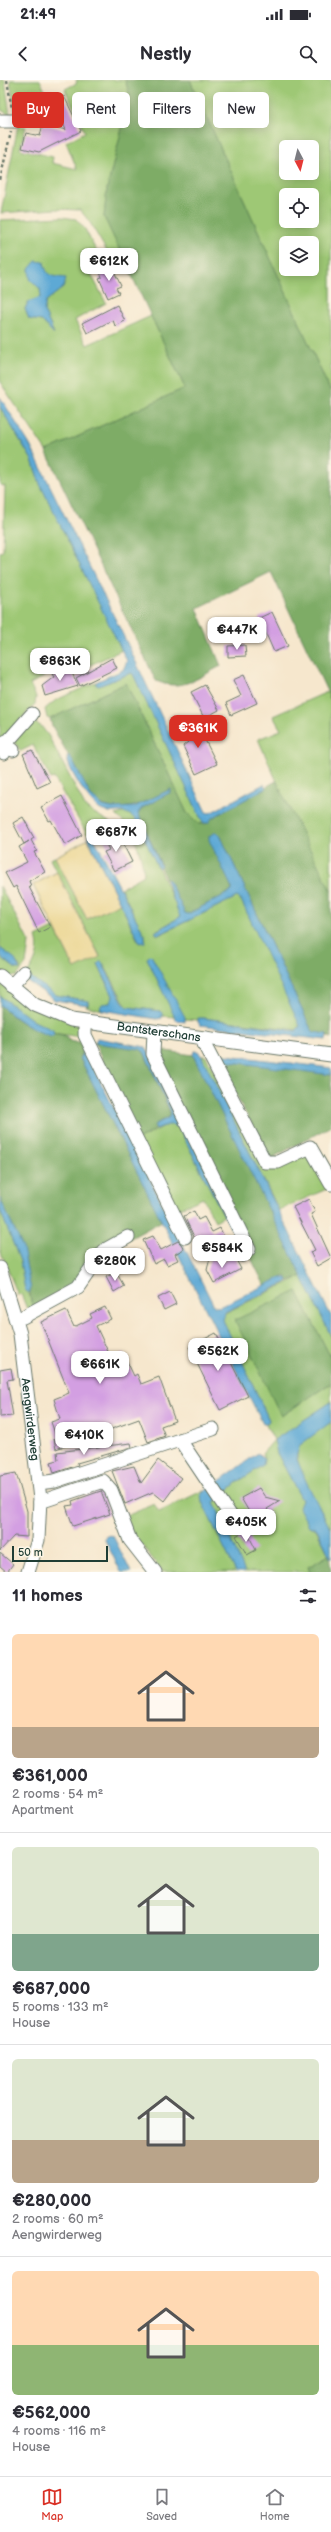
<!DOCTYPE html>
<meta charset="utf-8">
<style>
body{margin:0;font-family:"Balsamiq Sans",sans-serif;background:#f7f7f7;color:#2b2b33;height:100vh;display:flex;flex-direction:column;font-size:15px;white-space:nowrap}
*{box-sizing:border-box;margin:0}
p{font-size:13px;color:#7c7c81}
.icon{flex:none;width:22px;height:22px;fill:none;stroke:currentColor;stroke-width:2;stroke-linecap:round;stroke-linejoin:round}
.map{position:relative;height:1492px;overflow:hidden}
.details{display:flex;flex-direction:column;background:#fff;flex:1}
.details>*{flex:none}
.hud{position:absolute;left:12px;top:12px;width:307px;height:36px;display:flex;gap:8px}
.needle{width:26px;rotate:173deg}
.tools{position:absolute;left:279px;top:60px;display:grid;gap:8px}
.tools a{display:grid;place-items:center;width:40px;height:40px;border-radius:6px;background:#fff;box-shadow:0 2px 10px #0003;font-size:20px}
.scale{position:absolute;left:12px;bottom:10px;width:96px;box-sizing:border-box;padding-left:4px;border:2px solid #1f3d34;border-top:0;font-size:11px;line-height:14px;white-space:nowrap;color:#1f3d34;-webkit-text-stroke:3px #fcf5e5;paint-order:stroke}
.price{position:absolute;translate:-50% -34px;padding:0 9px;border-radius:8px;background:#fff;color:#222;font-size:13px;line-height:26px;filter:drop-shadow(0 1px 2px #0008)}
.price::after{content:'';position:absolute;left:50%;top:24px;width:12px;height:9px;margin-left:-6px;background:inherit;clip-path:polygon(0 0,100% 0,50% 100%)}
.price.on{background:#d93025;color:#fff}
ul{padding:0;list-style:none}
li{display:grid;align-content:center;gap:8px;height:212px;padding:0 12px}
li+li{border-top:1px solid #e1e1e2}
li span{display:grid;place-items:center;height:124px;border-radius:6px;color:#555}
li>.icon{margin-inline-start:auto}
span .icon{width:72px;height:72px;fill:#fffc;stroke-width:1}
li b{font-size:17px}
h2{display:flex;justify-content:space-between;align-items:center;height:48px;padding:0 12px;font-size:17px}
.tag{padding:0 14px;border-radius:6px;background:#fff;box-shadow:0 2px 10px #0003;font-size:14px;line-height:36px}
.tag.on{background:#d93025;color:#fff}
.status{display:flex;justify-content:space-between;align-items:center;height:28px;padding:0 20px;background:#fff;direction:ltr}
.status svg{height:11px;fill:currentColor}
header{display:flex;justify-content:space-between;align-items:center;height:52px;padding:0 12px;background:#fff;font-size:18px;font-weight:700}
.tabs{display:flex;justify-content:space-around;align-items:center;height:56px;border-top:1px solid #e1e1e2;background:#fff;font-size:11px;color:#7c7c81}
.tabs a{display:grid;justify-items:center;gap:2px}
.tabs .on{color:#d93025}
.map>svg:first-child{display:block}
</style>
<div class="status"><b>21:49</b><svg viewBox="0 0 49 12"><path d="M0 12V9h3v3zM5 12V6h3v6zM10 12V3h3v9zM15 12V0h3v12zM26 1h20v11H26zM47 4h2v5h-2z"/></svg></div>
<header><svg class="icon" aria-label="back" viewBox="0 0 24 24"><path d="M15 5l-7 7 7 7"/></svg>Nestly<svg class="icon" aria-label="search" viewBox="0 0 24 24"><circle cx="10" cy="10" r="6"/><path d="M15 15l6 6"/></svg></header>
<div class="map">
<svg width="331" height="1492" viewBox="0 0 331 1492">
<rect width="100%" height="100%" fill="#fcf5e5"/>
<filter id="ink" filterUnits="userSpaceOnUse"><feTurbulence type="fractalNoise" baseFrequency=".025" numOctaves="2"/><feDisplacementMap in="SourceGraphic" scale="8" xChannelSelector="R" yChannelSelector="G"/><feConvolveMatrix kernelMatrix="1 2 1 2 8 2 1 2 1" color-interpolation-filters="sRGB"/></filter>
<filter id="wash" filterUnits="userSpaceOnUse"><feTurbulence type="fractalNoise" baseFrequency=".012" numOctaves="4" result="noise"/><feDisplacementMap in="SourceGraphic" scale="16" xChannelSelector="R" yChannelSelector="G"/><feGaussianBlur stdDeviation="0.9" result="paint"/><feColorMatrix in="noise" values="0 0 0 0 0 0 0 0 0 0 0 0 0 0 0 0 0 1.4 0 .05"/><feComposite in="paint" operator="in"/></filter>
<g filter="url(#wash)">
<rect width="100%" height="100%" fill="#f6e7cd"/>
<g fill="#9ec874" stroke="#5e8254" fill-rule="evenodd">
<path d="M0,0H5L10,35L1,30Z"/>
<path d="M10,0H40L57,37L53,40L39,37L38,42L16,36Z"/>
<path d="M76,0H125L130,16L107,109L104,137L120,170L109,175L89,141L80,130L55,129L1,133L18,45L26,47L20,69L53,77L52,83L77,89L66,62L85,52L65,9L77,3Z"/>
<path d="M190,0H331V313ZM286,67H312V93H286ZM286,115H312V141H286ZM286,163H312V189H286Z"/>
<path d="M62,137L76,139L85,149L100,178L87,186L106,223L75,240L87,265L151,236L185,308L46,371L0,302V140ZM44,182L46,193L51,197H60L64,207L46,221L44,231L54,253L42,241L29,239L25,229L28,222L41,217L40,209L30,199Z"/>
<path d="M0,327L32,380L40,404L122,570L88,586L82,574L42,593L44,597L30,604L36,617L35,624L0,661V472L3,471L5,406L0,405Z"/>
<path d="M131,593L133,594L203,743L199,744L187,733L126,603L50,639L47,638L45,629L56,620L96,602L99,606Z"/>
<path d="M327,612L331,620V811L292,735L258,659L281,650L273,636Z"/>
<path d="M35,643L41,646L48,655L86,728L114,745L94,756L87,754L54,698L51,699L33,665L21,671L14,662L28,644Z"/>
<path d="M126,732L135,738L180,834V837L157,850L156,854L159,855L237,817L241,820L300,943L298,950L203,938L198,940L185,939L147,878L175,937L162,936L160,931L127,927L103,883L98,885L113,916L112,921L100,928L102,930L86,926L88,925V921L56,915L25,897C34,885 41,872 36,857L54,848L75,889L100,876L50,779L55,777L87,839L120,823L139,863L146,859L121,808L144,795C141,771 134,751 116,735Z"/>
<path d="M0,806L29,862L26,884L17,896L10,897L0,890V877L16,889H20V886L0,868Z"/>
<path d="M0,904L79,946L84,959L86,973L79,963L80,957L54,953L34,941L3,918L0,916Z"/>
<path d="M201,976H206L260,1081L306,1072L329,1108L279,1130Z"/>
<path d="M168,1044L175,1045L179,1048L224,1136L215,1141L203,1118L176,1130L138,1060Z"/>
<path d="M0,1130L20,1181L25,1210L29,1213L32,1227L27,1229L21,1214L18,1215L0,1170Z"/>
<path d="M302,1196L331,1256V1278L297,1211L281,1336L331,1303V1322L274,1360L277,1373L302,1420L309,1446L316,1449L329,1475L308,1487L310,1492H245L214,1422L236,1403L263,1385L264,1379L262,1374L274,1360L266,1345L269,1340L223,1240L225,1233Z"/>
<path d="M331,1342V1450C323,1435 291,1383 298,1369C303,1358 321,1349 331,1342Z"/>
<path d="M204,1410L201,1414L202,1422L236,1492H163L130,1450L124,1437L154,1424L159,1432Z"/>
</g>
<g fill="#7eac66" stroke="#4e744d">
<path d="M125,0H190L331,313V620L271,492L197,528L221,586C197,598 183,612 156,601L46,371L185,308L104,137L107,109L130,16Z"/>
<path d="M126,603L187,733L199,744H205L212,738L276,701L331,811V958L328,957L327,954L314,952L311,949L220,755L232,811L188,834L185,833L168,799L166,800L160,787L161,784L138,733L142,728L171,712L170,709C146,722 114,741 91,716L52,646L50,639Z"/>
<path d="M0,925C14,938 34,954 54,954V953L66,956L70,961L79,963L84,973L80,975V978L162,1141L94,1178L71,1206L32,1227L26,1183L0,1118Z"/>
<path d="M94,962L140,969L144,972L171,1035L154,1045L156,1049L138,1060Z"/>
<path d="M159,970L193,975L302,1196L288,1201L286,1196L265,1206L180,1038Z"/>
<path d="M216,977L331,995V1046L270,1079Z"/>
<path d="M297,1211L331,1278V1303L281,1336L235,1240Z"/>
<path d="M329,1475L331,1492H310L308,1487Z"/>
</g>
<g fill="#eeda9e" stroke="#868c69">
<path d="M88,759L120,823L87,839L55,777Z"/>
<path d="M57,792L100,877L75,889L33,805Z"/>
</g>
<g fill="#5da9d5" stroke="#3e7384">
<path d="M36,181L44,182C47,198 52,196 66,198L64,207L46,221L44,231L54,254L42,241L29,239L25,229L28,222L41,217L40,209L30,199L29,189Z"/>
<path d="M0,317L30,365L129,567L206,732L210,733L264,704L266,708L212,738L208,743H203L133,594L131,593L99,606L96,605V602L123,590L127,581L40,404L32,380L0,327Z"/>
<path d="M67,676H70L91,716L103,726L112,728L134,727L171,709V712L142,728L138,733L161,786L158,788L156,783L135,739C122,726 114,736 101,730C90,724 66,687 67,676Z"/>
<path d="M216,752L220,755L311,949L314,952L327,954L326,960L200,945L198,942V938H203L296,951L300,946L241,820L237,817L158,855L155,852L180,837L166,800L168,799L185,833L188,834L232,811V808L209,760V756Z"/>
<path d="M92,754L145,856V862L140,863L88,759V755Z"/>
<path d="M0,868L14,878L20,889H16L0,877Z"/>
<path d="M151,875L185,937V942L176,940L147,878Z"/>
<path d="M101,881L124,924L127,927L160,931L162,933V938L157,939L102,930L100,928L102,924L110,923L113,916L98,884Z"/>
<path d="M29,896L56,915L88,921V925L55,920L27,901Z"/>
<path d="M0,916L34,941L53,950L54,955L51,956C32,951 15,938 0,925Z"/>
<path d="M97,958L146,967L234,1149H231L179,1048C171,1042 164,1046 156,1049L154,1045L168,1038L171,1032L144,972L140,969L95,963Z"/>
<path d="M194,971H198L202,977L331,1236V1256L193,975Z"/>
<path d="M83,972L86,973L214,1226L219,1227L280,1198H287L288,1201L285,1203L225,1232L223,1240L269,1340L267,1344H263L80,978Z"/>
<path d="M218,974L331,988V995L216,980Z"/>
<path d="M0,1118L23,1168L31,1209L29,1213L25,1210L20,1181L0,1130Z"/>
<path d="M331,1322V1342L300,1365L296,1377L306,1401L331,1450V1479L317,1449L309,1446L299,1428L302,1420L277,1373L274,1360Z"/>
<path d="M258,1373L264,1379L263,1385L236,1403L214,1422L245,1492H236L202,1422L201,1414Z"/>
<path d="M110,1455L113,1456L131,1492H121L105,1460V1457Z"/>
</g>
<g id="blocks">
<g fill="#d39fe2">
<path d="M64,16L81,51L39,72L22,68L26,53L40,56L43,44L66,50L53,21Z"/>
<path d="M108,186L111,192L114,191L121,206L116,208L119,213L108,218L99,198L102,197L99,190Z"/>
<path d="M117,225L125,241L115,246L113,240L87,253L82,243Z"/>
<path d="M272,532L288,566L274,572L259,538Z"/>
<path d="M245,565L246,576L228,577V566Z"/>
<path d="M112,578L117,588L80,606L76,598Z"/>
<path d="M69,586L78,606L45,616L42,606L54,597L52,594Z"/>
<path d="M244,595L257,623L231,635L226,623L241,616L233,600Z"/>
<path d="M205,605L219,630L204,638L191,612Z"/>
<path d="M196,642L217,684L196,694L183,666L188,662L182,648Z"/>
<path d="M32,670L50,702L37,708L23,674Z"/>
<path d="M62,716L82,755L65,765L51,740L49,741L41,727Z"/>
<path d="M23,737L34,758L31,760L37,771L34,772L45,792L29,801L31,806L29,807L50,847L39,853L16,806L13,808L5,793L27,782L19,767L29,761L24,764L13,743Z"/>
<path d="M113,753L116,759L120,758L132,782L114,791L104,772L109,770L103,758Z"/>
<path d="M309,1119L315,1132L311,1134L331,1178L317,1186L310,1172L315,1170L293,1127Z"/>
<path d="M194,1131L198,1140L204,1137L212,1152L220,1148L224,1157L199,1167L184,1136Z"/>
<path d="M153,1156L161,1170L178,1161L181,1164L184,1169L175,1174L178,1180L167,1185L164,1179L154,1184L143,1160Z"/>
<path d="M234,1176L241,1189L214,1203L207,1190L210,1178L222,1182Z"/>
<path d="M116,1192L124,1206L114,1212L106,1197Z"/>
<path d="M170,1212L176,1224L164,1230L158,1218Z"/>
<path d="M105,1227L111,1239L96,1246L111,1278L123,1273L134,1296L137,1294L141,1304L159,1297L175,1341L161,1346L165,1356L148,1362L139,1339L56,1369L54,1359H57L51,1342L60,1339L54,1319L69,1313L41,1242L66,1230L74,1247L92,1238L90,1234Z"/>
<path d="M216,1253L248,1316L220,1330L189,1267Z"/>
<path d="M11,1288L13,1299L7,1300L13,1336L0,1337V1290Z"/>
<path d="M131,1363L132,1367L77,1383L78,1385L54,1393L51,1382L58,1380L57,1372Z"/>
<path d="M158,1380L181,1398L164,1421L153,1412L125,1424L112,1391L134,1386L141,1403Z"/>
<path d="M16,1393L27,1431V1457L14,1456L0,1471V1396Z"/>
<path d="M259,1408L265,1417L280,1421L267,1429L271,1435L256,1444L241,1418Z"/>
<path d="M101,1411L110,1434L73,1446L66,1426L73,1425L72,1421Z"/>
<path d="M246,1450L256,1470L247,1475L236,1456Z"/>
<path d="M0,1473L13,1484L7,1492L0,1486Z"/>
</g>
</g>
</g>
<g filter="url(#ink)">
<use href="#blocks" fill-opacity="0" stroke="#6a786a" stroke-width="1"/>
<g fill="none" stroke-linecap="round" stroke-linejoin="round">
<defs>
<g id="minor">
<path d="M0,41H16"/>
<path d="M0,664L9,660L32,634"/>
<path d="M4,673V664L13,670"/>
<path id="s1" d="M0,896L35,925L71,940L331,975"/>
<path d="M11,906L24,892"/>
<path d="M85,943V955L185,1157"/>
<path d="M154,952L153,974L249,1169L242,1175"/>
<path d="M206,958L204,964L265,1082H278L310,1067L331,1104"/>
<path id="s2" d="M0,1188L20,1254L40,1419L38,1460L28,1492"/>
<path d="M16,1238L23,1237L78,1207L103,1171L128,1157"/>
<path d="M180,1360L237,1445"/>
<path d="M38,1403L55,1401L213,1349"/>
<path d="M40,1422L103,1401L111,1410L130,1460L155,1492"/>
</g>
</defs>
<use href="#minor" stroke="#6a786a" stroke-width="15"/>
<g stroke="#6a786a" stroke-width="2.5" stroke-dasharray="3 3" stroke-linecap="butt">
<path d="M7,0L12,29"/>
<path d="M0,100L11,52"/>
</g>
<use href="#minor" stroke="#fff" stroke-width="13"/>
</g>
</g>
<g text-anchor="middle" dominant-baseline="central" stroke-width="3.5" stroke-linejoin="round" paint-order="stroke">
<g font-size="12" fill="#1f3d34" stroke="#fcf5e5">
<text stroke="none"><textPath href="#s1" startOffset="173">Bantsterschans</textPath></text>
<text stroke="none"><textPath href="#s2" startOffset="155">Aengwirderweg</textPath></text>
</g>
</g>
</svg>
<div class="tools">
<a><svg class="needle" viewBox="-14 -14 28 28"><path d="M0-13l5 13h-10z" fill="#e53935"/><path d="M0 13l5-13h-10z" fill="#7c7c81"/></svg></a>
<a><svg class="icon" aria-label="locate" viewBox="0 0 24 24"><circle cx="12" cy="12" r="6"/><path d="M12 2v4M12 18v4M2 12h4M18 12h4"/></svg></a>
<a><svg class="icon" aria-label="layers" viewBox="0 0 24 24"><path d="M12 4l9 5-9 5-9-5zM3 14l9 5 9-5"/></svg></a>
</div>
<div class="scale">50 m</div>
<b class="price" style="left:109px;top:202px">€612K</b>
<b class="price" style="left:237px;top:571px">€447K</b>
<b class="price" style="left:60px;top:602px">€863K</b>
<b class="price on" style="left:198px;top:669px">€361K</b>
<b class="price" style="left:116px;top:773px">€687K</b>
<b class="price" style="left:222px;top:1189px">€584K</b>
<b class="price" style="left:115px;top:1202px">€280K</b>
<b class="price" style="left:218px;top:1292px">€562K</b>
<b class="price" style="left:100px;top:1305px">€661K</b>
<b class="price" style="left:84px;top:1376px">€410K</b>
<b class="price" style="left:246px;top:1463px">€405K</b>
<div class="hud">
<a class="tag on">Buy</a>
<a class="tag">Rent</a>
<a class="tag">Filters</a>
<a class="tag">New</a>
</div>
</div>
<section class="details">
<h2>11 homes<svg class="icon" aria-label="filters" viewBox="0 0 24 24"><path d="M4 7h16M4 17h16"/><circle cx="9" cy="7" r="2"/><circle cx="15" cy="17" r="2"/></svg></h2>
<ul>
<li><span style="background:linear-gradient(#ffd9b3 75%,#b9a48a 0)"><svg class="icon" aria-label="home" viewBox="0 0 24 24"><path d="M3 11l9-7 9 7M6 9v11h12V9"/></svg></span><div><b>€361,000</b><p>2 rooms · 54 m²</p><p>Apartment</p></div></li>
<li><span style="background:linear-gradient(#dfe7d0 70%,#7fa58c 0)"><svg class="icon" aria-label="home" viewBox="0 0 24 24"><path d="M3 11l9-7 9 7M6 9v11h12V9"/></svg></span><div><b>€687,000</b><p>5 rooms · 133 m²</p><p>House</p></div></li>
<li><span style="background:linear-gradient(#dfe7d0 65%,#b9a48a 0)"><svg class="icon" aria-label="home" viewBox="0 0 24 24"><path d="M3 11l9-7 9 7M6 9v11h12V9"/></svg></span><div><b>€280,000</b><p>2 rooms · 60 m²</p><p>Aengwirderweg</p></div></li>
<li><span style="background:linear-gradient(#ffd9b3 60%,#8fb573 0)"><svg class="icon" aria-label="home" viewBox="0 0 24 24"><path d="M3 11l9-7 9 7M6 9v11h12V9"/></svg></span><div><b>€562,000</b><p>4 rooms · 116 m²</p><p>House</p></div></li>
</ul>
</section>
<nav class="tabs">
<a class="on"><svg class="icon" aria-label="map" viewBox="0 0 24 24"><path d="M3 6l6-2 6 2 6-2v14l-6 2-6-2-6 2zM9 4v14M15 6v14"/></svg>Map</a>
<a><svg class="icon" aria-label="saved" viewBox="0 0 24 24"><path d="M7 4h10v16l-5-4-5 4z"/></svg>Saved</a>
<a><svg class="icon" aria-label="home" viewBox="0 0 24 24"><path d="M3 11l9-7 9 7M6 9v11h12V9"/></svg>Home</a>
</nav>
